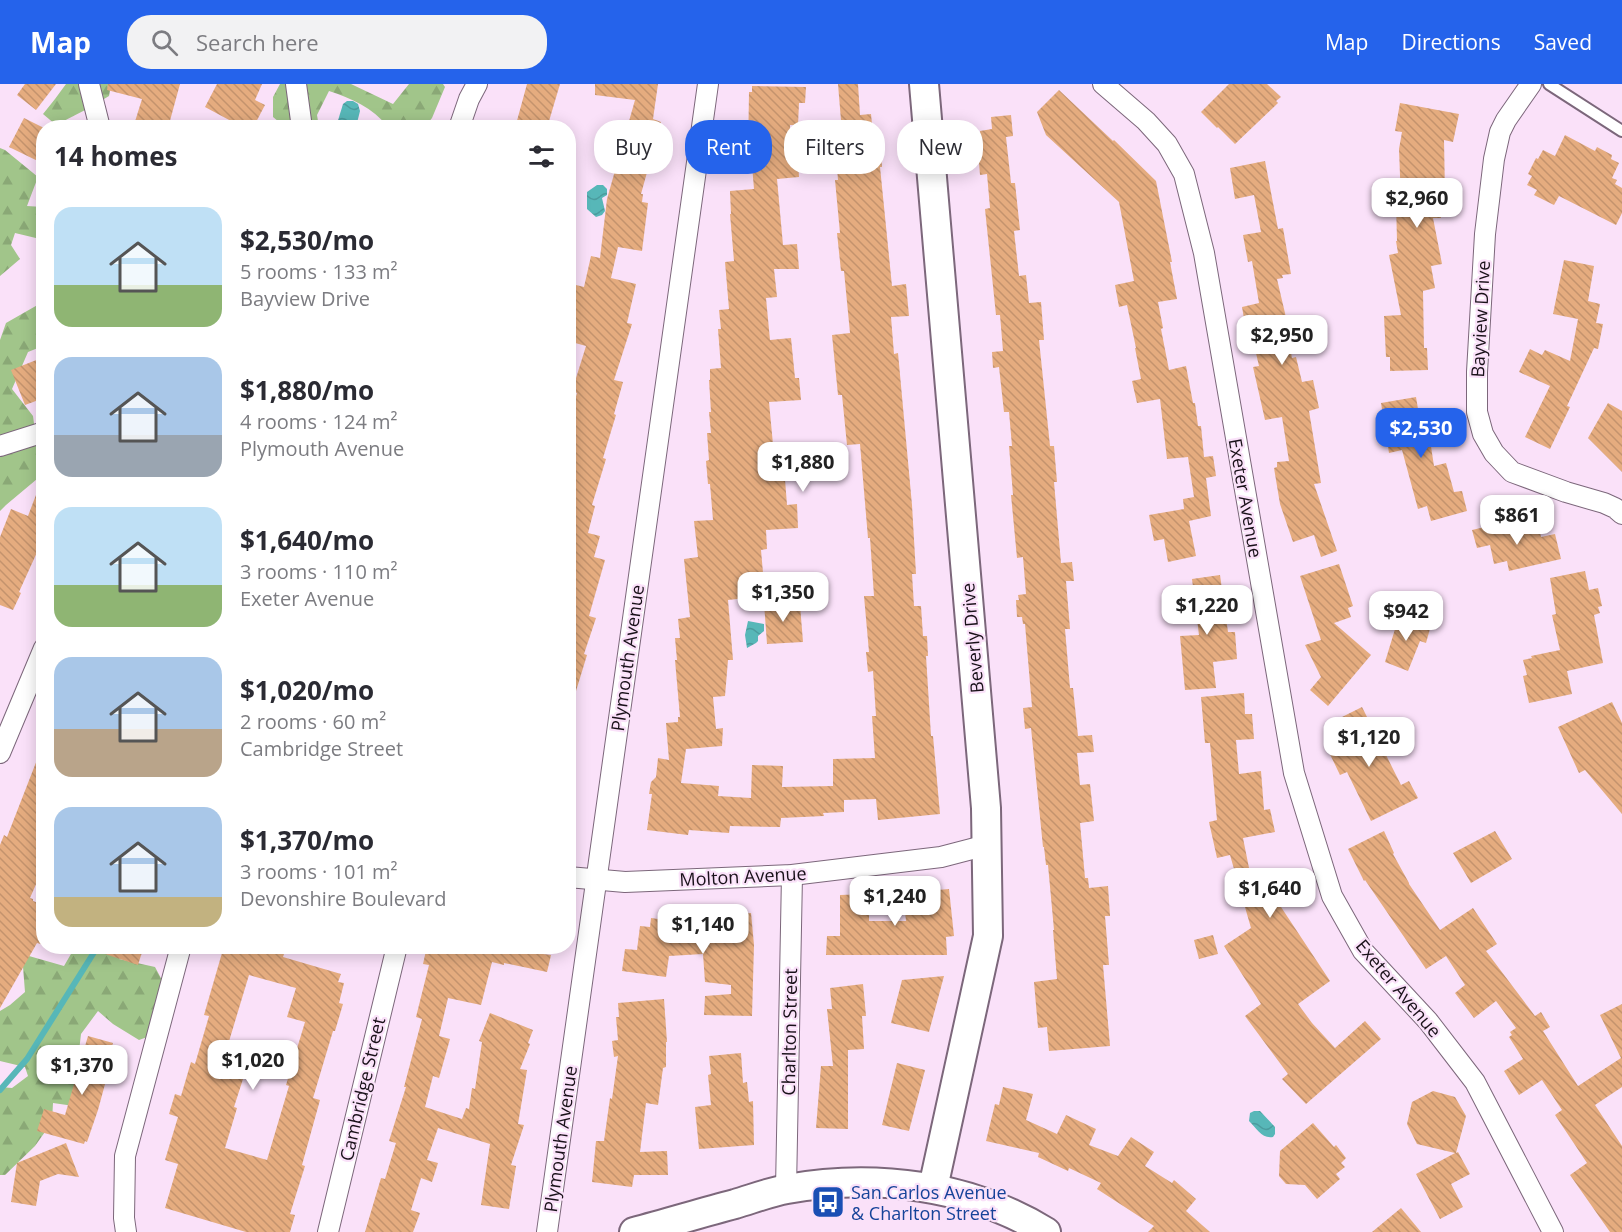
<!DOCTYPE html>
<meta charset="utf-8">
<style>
body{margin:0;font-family:"Open Sans",sans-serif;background:#f2f2f3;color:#2b2b33;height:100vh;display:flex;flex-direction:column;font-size:22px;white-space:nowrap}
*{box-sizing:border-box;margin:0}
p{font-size:20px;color:#7c7c81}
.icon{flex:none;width:33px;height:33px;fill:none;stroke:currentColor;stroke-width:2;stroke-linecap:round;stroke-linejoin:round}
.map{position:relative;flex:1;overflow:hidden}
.panel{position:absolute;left:36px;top:36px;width:540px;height:834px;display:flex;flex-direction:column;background:#fff;border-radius:24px;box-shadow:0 3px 15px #0003}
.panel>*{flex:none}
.banner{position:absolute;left:594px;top:36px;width:570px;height:54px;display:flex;gap:12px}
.price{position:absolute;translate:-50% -51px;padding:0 14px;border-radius:12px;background:#fff;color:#222;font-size:20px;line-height:39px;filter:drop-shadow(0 2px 3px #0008)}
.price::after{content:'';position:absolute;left:50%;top:36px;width:18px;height:14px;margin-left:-9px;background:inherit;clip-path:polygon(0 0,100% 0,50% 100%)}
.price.selected{background:#2563eb;color:#fff}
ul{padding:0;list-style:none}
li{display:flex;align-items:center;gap:18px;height:150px;padding:0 18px}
li span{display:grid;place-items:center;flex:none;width:168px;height:120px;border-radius:18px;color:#555}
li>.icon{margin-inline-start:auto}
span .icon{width:72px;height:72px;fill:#fffc;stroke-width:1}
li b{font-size:26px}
h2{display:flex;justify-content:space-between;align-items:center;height:72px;padding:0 18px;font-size:26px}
.tag{padding:0 21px;border-radius:24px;background:#fff;box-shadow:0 3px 15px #0003;font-size:21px;line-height:54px}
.tag.selected{background:#2563eb;color:#fff}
header{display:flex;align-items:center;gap:36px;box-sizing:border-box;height:84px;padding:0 30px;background:#2563eb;color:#fff}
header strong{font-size:28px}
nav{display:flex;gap:33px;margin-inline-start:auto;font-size:21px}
.search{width:420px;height:54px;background:#f2f2f3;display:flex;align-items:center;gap:15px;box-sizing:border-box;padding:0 21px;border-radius:24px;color:#7c7c81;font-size:22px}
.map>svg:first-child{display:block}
</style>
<header>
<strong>Map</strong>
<div class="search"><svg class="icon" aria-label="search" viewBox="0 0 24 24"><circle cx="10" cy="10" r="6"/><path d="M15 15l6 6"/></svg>Search here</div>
<nav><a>Map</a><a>Directions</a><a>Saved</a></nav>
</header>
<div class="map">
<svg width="1622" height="1148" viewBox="0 0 1622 1148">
<defs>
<pattern id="forest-firs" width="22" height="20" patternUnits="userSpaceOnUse" patternTransform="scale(1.5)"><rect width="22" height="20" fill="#a1c58a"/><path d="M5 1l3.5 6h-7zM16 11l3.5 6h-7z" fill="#8aa876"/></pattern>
<pattern id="water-waves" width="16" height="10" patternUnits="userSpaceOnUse" patternTransform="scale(1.5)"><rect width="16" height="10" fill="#57b7b8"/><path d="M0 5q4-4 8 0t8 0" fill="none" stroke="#4b9c9e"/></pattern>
<pattern id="building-back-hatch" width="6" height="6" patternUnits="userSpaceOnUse" patternTransform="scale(1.5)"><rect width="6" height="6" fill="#e5ac7f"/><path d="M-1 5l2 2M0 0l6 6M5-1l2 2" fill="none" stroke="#c4936d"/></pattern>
</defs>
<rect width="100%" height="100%" fill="#fae1f9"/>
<g fill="url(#forest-firs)">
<path d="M66,0H111V1L109,12L89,24L56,41L43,30L55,15Z"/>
<path d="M280,0H351L393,20L409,0H443L445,3L432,34L425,43H388C373,24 351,14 329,7L317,31L319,43H285L273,33V13Z"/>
<path d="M0,64L5,66L38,93L27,122L43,123L44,152L40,155L15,149L11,161L20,175L0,192Z"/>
<path d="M41,219H43V262L28,268L12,305L33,332L37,362H43V390L6,421L0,427V256L6,239Z"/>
<path d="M75,863H121L119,875L155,883L163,898L164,947L139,956L113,940L98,927L81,950L78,976L92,999L88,1024L53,1019L52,1038L35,1062L5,1091H0V1003L12,1004L28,992L25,983L0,977V927L10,921L25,908L22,870L64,882Z"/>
</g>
<g fill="url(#water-waves)">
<path d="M347,17H353L358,20L360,27L356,43H336L343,20Z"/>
<path d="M597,101H603L607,105V111L602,114L605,127L602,131L596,133L587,125V108Z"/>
<path d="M748,537L764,540V547L758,552V557L756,559L747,564L745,551Z"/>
<path d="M1254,1027H1260L1275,1043V1050L1273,1053C1262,1055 1257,1045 1249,1037L1250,1029Z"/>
</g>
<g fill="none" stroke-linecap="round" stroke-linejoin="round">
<path stroke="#57b7b8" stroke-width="6" d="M0,1006L27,975L98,862"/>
</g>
<g fill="url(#building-back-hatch)" fill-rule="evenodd">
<path d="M25,0H56L36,26L17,11Z"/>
<path d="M108,0H180L168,44H133L142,15L107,6Z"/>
<path d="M217,0H262L255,16L265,21L253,44H244L205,23Z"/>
<path d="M527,0H560L547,44H515Z"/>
<path d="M595,0H658L653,35L661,38L641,110H643L642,118L648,119L642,167L618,163L611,194L636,200L627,239L632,240L614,296L623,298L614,330L616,331L603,374L606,375L592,421L595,422L588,449L600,452L594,473L605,476L589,532L596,534L584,570L587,571L573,617L568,616V340L577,309L572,307L586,262L568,257V245L576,220L568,218V199L584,203L591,172L600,174L607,115L635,16L595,11Z"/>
<path d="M838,0H858L860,31L871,30L874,61L880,60L882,83H880L892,202L906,200L909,232L891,233L894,270L898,269L912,421L916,490H912L914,522H921L923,552H927L928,572H926L931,652H933L940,730L878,736L876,715L844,716V728L823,729L824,732L781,734L780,743L730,742L729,749L689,746L688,751L647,746L652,710H649L651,698L656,693L658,674L669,676L666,639L678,638V633H680L675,576H677L675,554H680L678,535L690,533L684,475L698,473L694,437L713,436L710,400H708L706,377L709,376L707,349H711L709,328H711L709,296H710V285L721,284L718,245H721L719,226L729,225L725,178L734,177L730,130H731L730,107L754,105L751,69L748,70L749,8H752V2L806,3L805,19H799L798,41H790L789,78L798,77L799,93L777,95L783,161L797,160L799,185H774L777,213L766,214L770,256L791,254L795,294H799L801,316L769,318L774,371L783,370L787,421L797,420L798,444L766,446L767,465L761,466L765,512L728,516L733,576H728L725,612L713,613L716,645L723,644L722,662L686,665L681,699L719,702L718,712L751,714L752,681L783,682L782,703L833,702V675L875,674L872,632H876L873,587L868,588L866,568H869L864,512H874L870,454H868L860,360L847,361L842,311H838L832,251L850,249L844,187H841L837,149H840L835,96H838L836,73H844Z"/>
<path d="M1229,0H1267L1281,13L1276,17L1278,19L1235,60L1218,43L1217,44L1201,28Z"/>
<path d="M1059,6L1113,57L1114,56L1156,97L1172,178H1170L1177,215L1158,218L1163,244L1161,245L1169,286L1186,282L1193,319H1195L1198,342H1201L1204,373L1213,372L1216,392L1206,394L1211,432L1189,437L1196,472L1168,478L1164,455L1154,457L1149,431L1184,425L1183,415L1194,413L1188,373L1167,375L1160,315L1137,319L1132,297L1141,295L1135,264H1136L1127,221L1119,223L1115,201L1134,197L1119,118L1046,51L1037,28Z"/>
<path d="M1400,19L1459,30L1453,58L1444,56L1445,110H1440L1441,134H1433L1442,180L1431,182L1435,204L1423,207L1424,264H1427L1428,286L1390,287V273H1386L1384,232L1401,231L1389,171L1398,169L1396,157H1397L1396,118H1401L1399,65L1402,48L1395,47Z"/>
<path d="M1011,31L1013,52L1006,53L1011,99H1015L1020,146L1014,147L1019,192L1026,191L1029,219L1041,218L1044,256H1039L1050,362H1054L1057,398H1054L1061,479L1072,478L1074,497H1066L1070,545H1065L1070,604H1073L1078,652L1092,651L1094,668L1077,669L1080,701L1090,700L1094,737L1080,739L1085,794H1088L1089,804L1108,802L1110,832H1105L1109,881H1103L1110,962L1049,967L1047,943L1038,944L1034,898L1057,895L1053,846H1054L1048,781H1046L1044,763H1043L1031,644L1025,645L1023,624L1032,623L1025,540H1023L1022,533H1017L1016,516H1019L1018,511L1026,510L1023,473L1017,474L1011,411H1013L1009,362H1012L1009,328H1004L999,283L993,284L992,268L1003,267L1000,231H996L985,125L990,124L987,90L980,91L978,67H982L980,47L992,45L991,33Z"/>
<path d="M24,34L44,44V80L9,63Z"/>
<path d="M1565,51L1595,67L1597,63L1612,71L1611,75L1619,79L1612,94L1617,96L1615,100L1622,104V129L1616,141L1559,112L1554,121L1534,111L1537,106L1527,101L1532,92L1528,90L1536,74L1538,75L1543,66L1555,72Z"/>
<path d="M1265,77L1278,145L1283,144L1291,190L1282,191L1283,194L1277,195L1288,242L1286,243L1292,274L1296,273L1302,298L1313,296L1319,324L1309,327L1321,399L1314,400L1337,467L1321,473L1314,451L1293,458L1280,420L1274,384L1277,383V378L1289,377L1282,333L1265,336L1253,283L1259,282L1249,239L1245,240L1242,223L1259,219L1252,177L1248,178L1243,151L1261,148L1254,111L1235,115L1230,84Z"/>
<path d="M1564,176L1594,182L1588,217L1600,220L1596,239L1603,240L1598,265L1594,264L1567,322L1570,323L1550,365L1525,353L1550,302L1519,288L1530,265L1542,271L1545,266L1570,277L1578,235L1553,230Z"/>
<path d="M44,273V314L25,321L11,286Z"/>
<path d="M1416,313L1419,331L1426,330L1434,382L1446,379L1454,408L1462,407L1467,427L1431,437L1427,422L1418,425L1402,366L1389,369L1381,319Z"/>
<path d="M1608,319L1622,327V388L1588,354Z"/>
<path d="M42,395H44V453L19,508L21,509L13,526L0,521V453L11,425L28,432Z"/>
<path d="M1510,437L1511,441H1512L1515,450L1535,445L1536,449L1540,448L1541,453L1555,450L1561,475L1509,487L1507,477L1494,480L1490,461L1477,464L1472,446Z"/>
<path d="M1339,480L1353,522L1348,524L1351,533L1334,539L1371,571L1328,622L1310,606L1321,593L1305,561L1321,556L1300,492Z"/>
<path d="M1585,487L1589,506L1598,504L1602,522L1598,523L1600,529L1594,531L1603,579L1567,587L1572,610L1529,619L1523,592L1527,591L1523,576L1532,574L1531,572L1560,566L1552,531L1556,530L1550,494Z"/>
<path d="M1220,491L1228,548H1235L1237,575L1213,578L1216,604L1185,606L1180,552L1199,551L1192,495Z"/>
<path d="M794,517V521H800L803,558L767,560L764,519Z"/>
<path d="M1399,532L1431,541L1426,559L1420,557L1408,587L1385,578Z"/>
<path d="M1244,609L1245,630H1252L1254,655L1236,656L1239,690L1261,687L1264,726L1270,725L1275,748L1243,754L1250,789L1261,786L1265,801L1288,795L1295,819L1281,823L1330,897L1298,920L1312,939L1335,964L1365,937L1381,955L1306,1020L1282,995L1288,990L1245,932L1261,920L1224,862L1251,844L1230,771L1217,774L1209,738L1217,736L1210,659H1205L1201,613Z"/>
<path d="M1612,618L1622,639V730L1585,686L1579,689L1558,643Z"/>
<path d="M1362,623L1401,701L1409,697L1418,714L1371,737L1347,688L1340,691L1327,664L1349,653L1340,634Z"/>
<path d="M42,663H44V782L30,814L33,815V817L44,821V861L37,859L0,924V761L4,751L7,753Z"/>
<path d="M1384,747L1394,769L1393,770L1409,799V800L1440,846L1473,824L1497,860L1486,867L1535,932L1541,928L1550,943L1543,947L1578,1002L1621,974L1600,931L1622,920V1003L1595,1021L1622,1062V1148H1610L1570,1091L1587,1079L1555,1031L1562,1026L1542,996L1519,1011L1504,987L1523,975L1509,953L1512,951L1510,948L1516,944L1496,917L1474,934L1455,909L1465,901L1446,872L1426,885L1365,796L1364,797L1348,765Z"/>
<path d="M1495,747L1512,775L1471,799L1453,769Z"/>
<path d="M949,805L954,852L946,853L947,871H826L827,852H840V811L869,810V837H906L903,809Z"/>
<path d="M723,825L724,831L751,829L754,861L752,932L704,931L705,912L731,910V901L705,898L703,870L669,872L666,893L622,887L625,865L637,866L640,842L650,843L651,834L693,840L692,828Z"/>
<path d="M1213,851L1218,870L1199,875L1194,856Z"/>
<path d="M93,862H144L138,881L93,866Z"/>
<path d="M224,862H260L284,870L283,873L341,890L338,898L344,899L339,919L343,920L335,947H333L313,1014L320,1016L302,1081L305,1082L290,1130L295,1131L290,1148H246L165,1124L178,1080L165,1076L178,1033L169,1030L175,1010L181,1012L191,978L195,980L209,932L204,931ZM249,891L296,904L287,933L305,938L286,1001L289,1002L267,1076L225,1064L237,1024L234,1023L243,995L224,989L231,966L227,964Z"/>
<path d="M427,862H544L543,870L551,871L547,888L504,879V881L492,878L481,921L448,914L439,952L450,955L439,994L433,992L425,1023L462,1035L466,1024L469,1025L472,1004L475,1005L482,958L479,957L490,929L533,946L528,959L530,960L520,985L527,986L518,1040L524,1041L511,1081L516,1082L509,1125L481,1121L490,1060L438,1044L427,1076L438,1079L432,1098L421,1094L411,1126L420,1129L413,1148H365L381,1094L385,1095L396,1059L389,1057L406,1003H404L422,935L416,933L429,881L423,880Z"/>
<path d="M944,892L929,948L891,939L902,896Z"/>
<path d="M863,900L866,932H862L864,965L848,966V1045L816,1044L821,982H833L827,925H832L830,904Z"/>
<path d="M664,915L667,958H666V983L663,984L658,1021L646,1019L640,1068L667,1067L668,1091H634L632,1103L592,1098L596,1057H604L610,1014L612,1015L618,972L614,973L612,957L618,956L616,933H619L618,919Z"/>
<path d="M88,952L113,959L108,976L111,978L98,1026L87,1058L85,1057L84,1060L37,1047L44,1025L65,1031Z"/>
<path d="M741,969L743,999L747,998L749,1018L753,1017L754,1061L699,1065L695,1023L711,1021L708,991L711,990L709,972Z"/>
<path d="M897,979L925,986L909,1047L882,1041Z"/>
<path d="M1003,1003L1033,1010L1026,1036L1057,1050L1066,1031L1096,1045L1089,1061L1118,1072L1131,1053L1154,1068L1145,1082L1172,1099L1174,1096L1196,1115L1186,1127L1210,1148H1148L1154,1142L1097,1105L1101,1099L1069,1084L1068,1087L1038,1073L1039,1069L986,1057L995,1020L999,1021Z"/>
<path d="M1433,1007L1455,1013L1466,1032L1456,1069L1458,1068L1470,1090L1451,1100L1463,1123L1440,1135L1416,1090L1455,1069L1417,1060L1407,1040L1412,1018Z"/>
<path d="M1313,1039L1334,1063L1336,1061L1346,1074L1341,1079L1345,1083L1336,1090L1340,1095L1317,1115L1305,1101L1286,1100L1279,1092L1280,1067Z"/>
<path d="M66,1059L79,1093L58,1090L40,1097L36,1122L11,1118L17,1079Z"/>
<path d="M1401,1124L1421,1148H1372Z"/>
</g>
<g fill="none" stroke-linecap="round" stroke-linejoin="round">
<defs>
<path id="lane" d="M1549,0L1622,47"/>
<g id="street">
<path d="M89,0L100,44"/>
<path d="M296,0L302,44"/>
<path d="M1103,0L1146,37L1167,60L1184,90L1204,169L1294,689L1332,812L1363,867L1428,937L1475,998L1553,1148"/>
<path d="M1531,0L1506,36L1500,48L1494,75L1485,150L1477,288V328L1483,350L1494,369L1512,388L1566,408L1604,419L1615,424L1622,430"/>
<path d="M459,44L469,15L477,0"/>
<path d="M0,362L44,348"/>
<path d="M0,669L44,564"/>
<path d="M568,793L625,798L792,791L941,773L987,761"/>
<path d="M786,1105L792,791"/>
<path d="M126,1148L124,1134L125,1072L181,862"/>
<path d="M328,1148L397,862"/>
<path d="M547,1148L708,0"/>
</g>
<g id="secondary">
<path d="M924,0L986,724L988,852L933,1104"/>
<path d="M634,1148C668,1139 701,1129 735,1120C752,1115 770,1108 787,1105C875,1089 970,1101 1046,1148"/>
</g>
</defs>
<use href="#lane" stroke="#7c677b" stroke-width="14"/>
<use href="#street" stroke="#7c677b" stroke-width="22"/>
<use href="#secondary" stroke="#7c677b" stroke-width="32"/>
<use href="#lane" stroke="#fff" stroke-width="10"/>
<use href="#street" stroke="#fff" stroke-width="20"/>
<use href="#secondary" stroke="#fff" stroke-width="28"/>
</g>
<defs>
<symbol id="bus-square" viewBox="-11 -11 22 22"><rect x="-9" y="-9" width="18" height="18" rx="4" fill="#1a4fb4" stroke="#fae1f9"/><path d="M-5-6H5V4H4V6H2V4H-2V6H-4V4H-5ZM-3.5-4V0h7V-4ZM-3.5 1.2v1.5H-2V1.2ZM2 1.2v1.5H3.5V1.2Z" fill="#fff"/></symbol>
</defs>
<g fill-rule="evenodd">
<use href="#bus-square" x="809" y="1099" width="38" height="38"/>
</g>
<g text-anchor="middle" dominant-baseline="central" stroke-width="4.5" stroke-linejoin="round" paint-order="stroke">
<g font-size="18" fill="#191119" stroke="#fae1f9">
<text transform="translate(1480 235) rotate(-87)">Bayview Drive</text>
<text transform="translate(1246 414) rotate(80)">Exeter Avenue</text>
<text transform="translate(972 554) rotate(-95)">Beverly Drive</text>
<text transform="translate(627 574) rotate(-82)">Plymouth Avenue</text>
<text transform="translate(743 792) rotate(-3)">Molton Avenue</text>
<text transform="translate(1399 904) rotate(50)">Exeter Avenue</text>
<text transform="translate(789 948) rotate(-89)">Charlton Street</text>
<text transform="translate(362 1005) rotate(-77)">Cambridge Street</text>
<text transform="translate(560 1055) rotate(-82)">Plymouth Avenue</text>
</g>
<g font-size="18" fill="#164399" stroke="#fae1f9" text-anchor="start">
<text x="851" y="1108">San Carlos Avenue<tspan x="851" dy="21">&amp; Charlton Street</tspan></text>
</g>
</g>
</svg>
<b class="price" style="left:1417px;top:145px">$2,960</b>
<b class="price" style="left:1282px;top:282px">$2,950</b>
<b class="price selected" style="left:1421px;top:375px">$2,530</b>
<b class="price" style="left:803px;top:409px">$1,880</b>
<b class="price" style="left:1517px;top:462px">$861</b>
<b class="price" style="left:783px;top:539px">$1,350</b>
<b class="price" style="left:1207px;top:552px">$1,220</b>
<b class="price" style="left:1406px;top:558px">$942</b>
<b class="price" style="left:1369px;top:684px">$1,120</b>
<b class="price" style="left:1270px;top:835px">$1,640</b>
<b class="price" style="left:895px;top:843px">$1,240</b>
<b class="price" style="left:703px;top:871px">$1,140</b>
<b class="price" style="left:253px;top:1007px">$1,020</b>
<b class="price" style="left:82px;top:1012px">$1,370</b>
<div class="banner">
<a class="tag">Buy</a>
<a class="tag selected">Rent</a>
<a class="tag">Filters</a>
<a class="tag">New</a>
</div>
<section class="panel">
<h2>14 homes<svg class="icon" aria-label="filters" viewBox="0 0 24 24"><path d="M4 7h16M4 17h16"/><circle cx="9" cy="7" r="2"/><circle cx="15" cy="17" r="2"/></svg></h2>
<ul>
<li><span style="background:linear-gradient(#bfe0f5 65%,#8fb573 0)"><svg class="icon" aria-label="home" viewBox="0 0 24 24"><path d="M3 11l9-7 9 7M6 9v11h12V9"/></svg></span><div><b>$2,530/mo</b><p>5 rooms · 133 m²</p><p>Bayview Drive</p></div></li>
<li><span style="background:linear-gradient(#a9c7e8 65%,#9aa5b1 0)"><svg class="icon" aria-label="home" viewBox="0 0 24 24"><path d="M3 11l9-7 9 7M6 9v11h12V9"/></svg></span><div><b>$1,880/mo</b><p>4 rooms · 124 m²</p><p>Plymouth Avenue</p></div></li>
<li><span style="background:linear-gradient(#bfe0f5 65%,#8fb573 0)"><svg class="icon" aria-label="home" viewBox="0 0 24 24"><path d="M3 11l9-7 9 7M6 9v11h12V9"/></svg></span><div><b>$1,640/mo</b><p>3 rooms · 110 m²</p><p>Exeter Avenue</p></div></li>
<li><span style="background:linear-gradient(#a9c7e8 60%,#b9a48a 0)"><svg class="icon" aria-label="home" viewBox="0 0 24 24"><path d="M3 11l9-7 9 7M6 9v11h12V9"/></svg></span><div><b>$1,020/mo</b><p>2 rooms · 60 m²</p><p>Cambridge Street</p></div></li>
<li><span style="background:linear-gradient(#a9c7e8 75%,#c2b280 0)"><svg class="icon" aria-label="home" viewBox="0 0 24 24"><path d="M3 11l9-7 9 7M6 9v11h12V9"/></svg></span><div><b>$1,370/mo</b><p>3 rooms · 101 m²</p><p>Devonshire Boulevard</p></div></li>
</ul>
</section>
</div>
